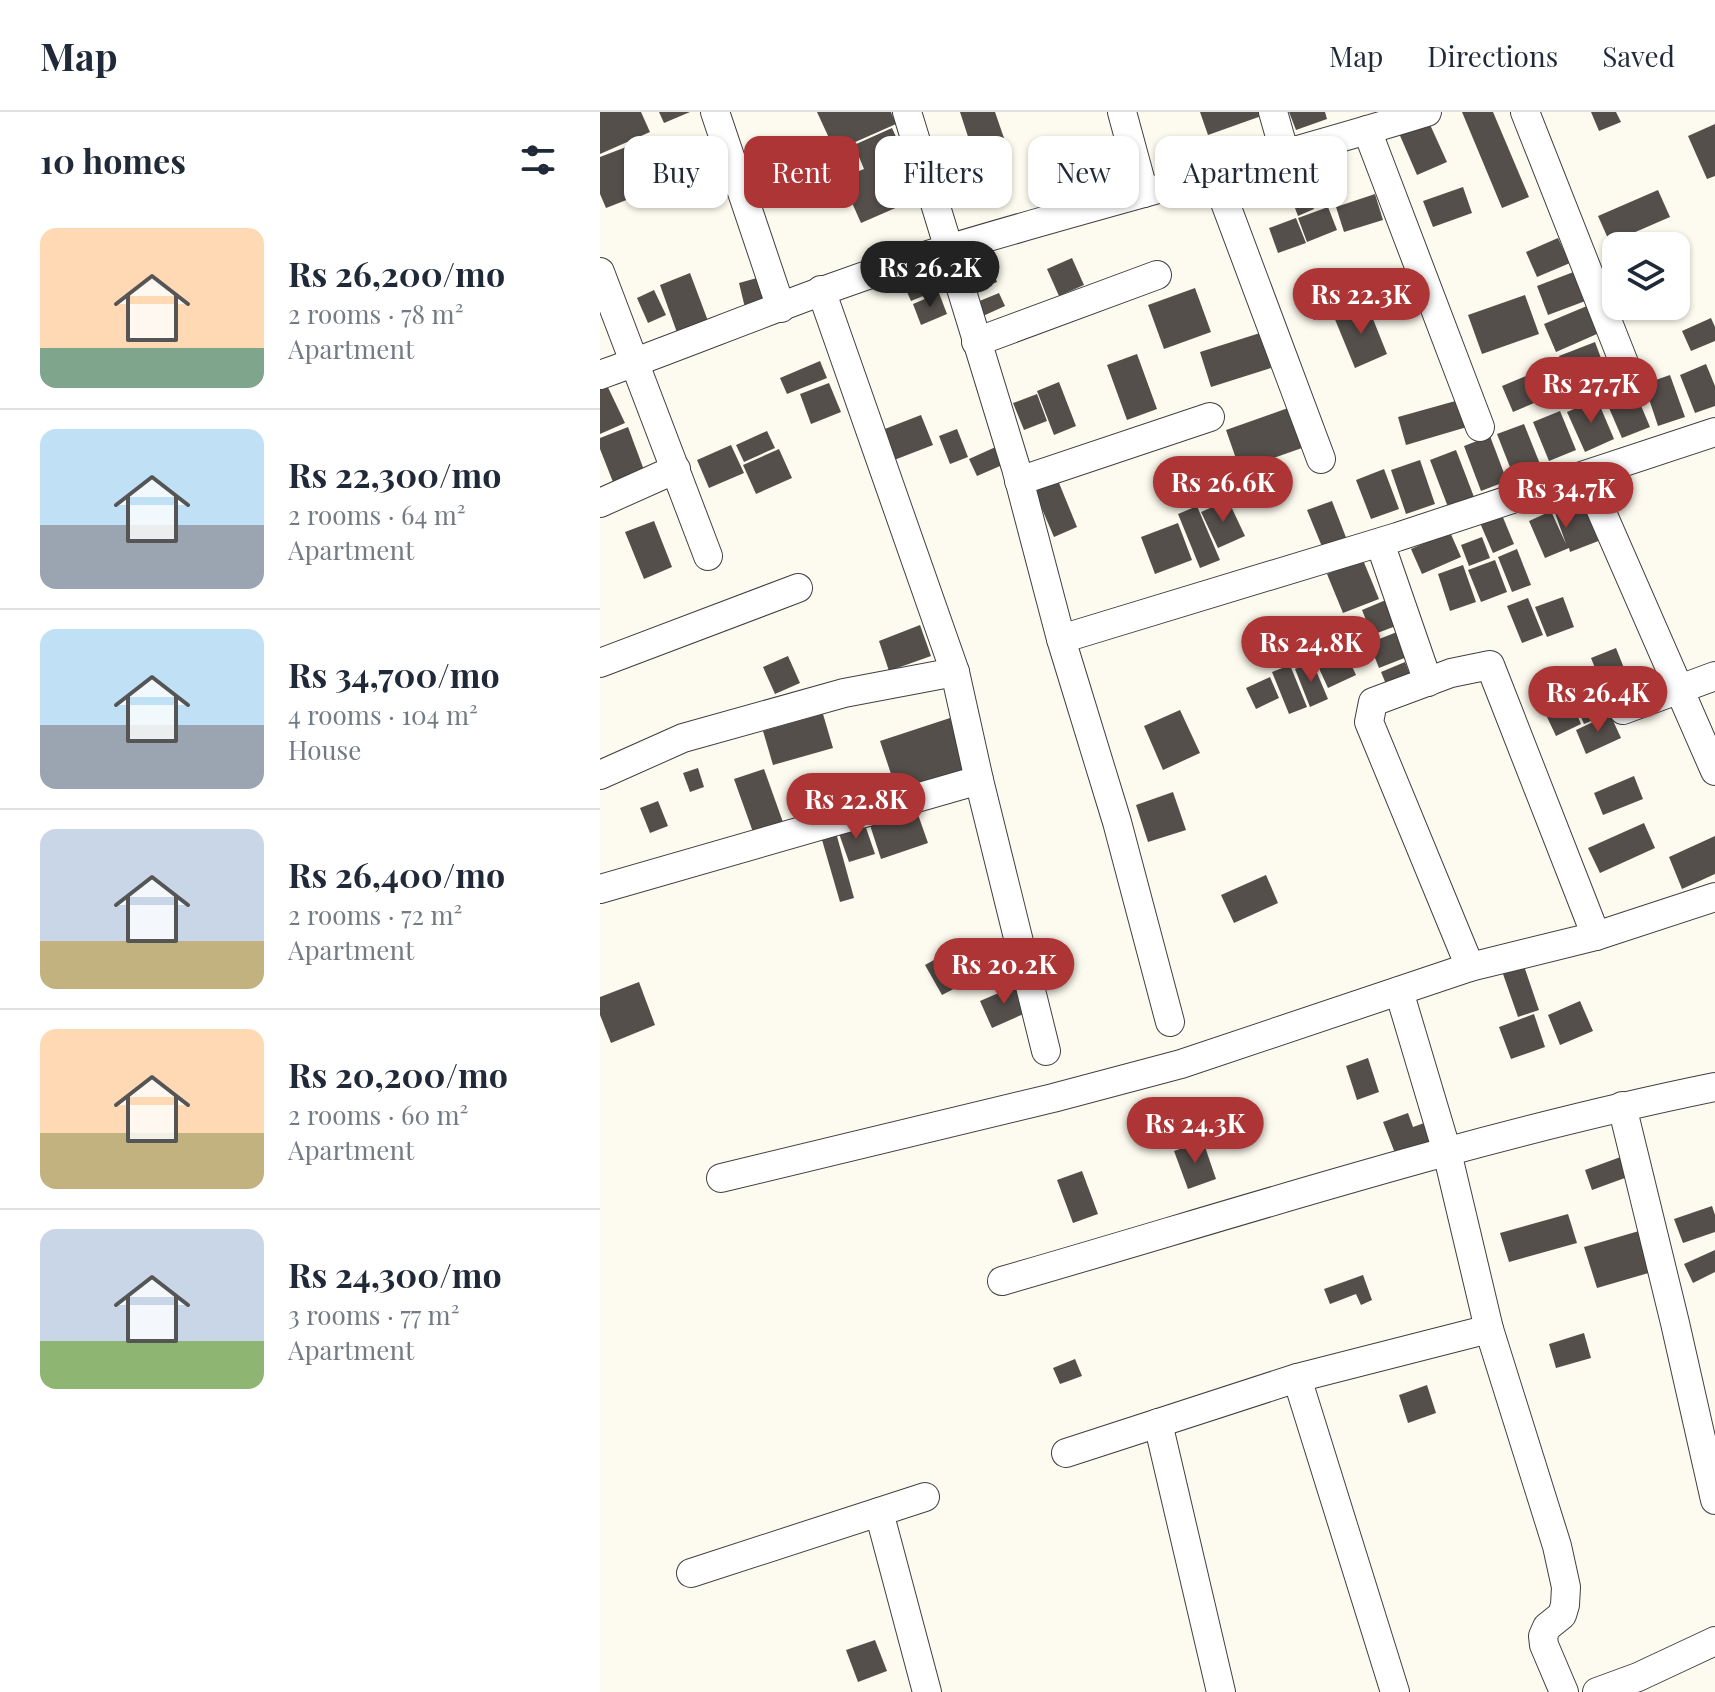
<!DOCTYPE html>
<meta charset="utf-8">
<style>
body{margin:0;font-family:"Playfair Display",serif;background:#f6f6f7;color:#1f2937;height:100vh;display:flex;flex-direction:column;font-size:30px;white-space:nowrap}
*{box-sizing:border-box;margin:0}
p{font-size:26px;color:#747a83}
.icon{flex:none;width:44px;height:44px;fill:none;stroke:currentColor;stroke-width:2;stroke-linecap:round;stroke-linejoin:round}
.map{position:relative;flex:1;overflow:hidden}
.panel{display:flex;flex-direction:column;background:#fff;width:600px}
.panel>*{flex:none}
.top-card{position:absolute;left:24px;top:24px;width:760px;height:72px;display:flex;gap:16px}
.buttons{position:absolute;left:1002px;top:120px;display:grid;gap:16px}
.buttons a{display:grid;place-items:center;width:88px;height:88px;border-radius:16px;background:#fff;box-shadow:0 2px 6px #0004;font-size:40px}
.price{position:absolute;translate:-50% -68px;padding:0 18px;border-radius:28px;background:#ad3536;color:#fff;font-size:26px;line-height:52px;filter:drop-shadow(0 2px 4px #0008)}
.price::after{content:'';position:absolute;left:50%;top:48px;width:24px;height:18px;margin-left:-12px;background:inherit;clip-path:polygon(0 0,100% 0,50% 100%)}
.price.current{background:#222;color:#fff}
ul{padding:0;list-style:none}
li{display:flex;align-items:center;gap:24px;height:200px;padding:0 40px}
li+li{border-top:2px solid #e0e1e3}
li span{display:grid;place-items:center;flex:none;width:224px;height:160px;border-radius:16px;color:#555}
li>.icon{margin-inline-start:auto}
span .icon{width:96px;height:96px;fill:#fffc;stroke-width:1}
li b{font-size:34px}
h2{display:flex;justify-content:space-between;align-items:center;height:96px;padding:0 40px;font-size:34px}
.tag{padding:0 28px;border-radius:16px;background:#fff;box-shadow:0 2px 6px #0004;font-size:28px;line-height:72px}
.tag.current{background:#ad3536;color:#fff}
header{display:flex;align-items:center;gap:48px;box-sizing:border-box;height:112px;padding:0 40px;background:#fff;border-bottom:2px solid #e0e1e3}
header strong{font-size:38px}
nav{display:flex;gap:44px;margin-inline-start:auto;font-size:28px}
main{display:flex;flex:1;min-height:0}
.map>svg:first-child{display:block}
</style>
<header>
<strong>Map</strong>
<nav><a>Map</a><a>Directions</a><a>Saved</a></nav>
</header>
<main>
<section class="panel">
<h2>10 homes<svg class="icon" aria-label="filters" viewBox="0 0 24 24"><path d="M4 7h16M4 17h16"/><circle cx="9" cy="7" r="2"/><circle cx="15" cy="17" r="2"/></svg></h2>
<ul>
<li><span style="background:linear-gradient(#ffd9b3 75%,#7fa58c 0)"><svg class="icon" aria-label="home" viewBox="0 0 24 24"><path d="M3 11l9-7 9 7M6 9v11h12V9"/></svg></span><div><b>Rs 26,200/mo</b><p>2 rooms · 78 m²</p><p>Apartment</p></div></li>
<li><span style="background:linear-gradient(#bfe0f5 60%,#9aa5b1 0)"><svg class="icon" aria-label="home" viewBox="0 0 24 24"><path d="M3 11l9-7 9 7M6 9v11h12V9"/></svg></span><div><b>Rs 22,300/mo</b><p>2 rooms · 64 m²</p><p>Apartment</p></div></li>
<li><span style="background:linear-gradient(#bfe0f5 60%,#9aa5b1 0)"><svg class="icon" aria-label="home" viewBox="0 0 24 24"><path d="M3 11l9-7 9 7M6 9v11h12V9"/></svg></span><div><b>Rs 34,700/mo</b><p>4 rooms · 104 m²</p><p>House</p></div></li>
<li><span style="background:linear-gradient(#c9d6e8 70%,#c2b280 0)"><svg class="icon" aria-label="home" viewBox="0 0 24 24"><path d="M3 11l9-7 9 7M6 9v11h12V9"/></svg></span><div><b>Rs 26,400/mo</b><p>2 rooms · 72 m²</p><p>Apartment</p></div></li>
<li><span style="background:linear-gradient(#ffd9b3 65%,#c2b280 0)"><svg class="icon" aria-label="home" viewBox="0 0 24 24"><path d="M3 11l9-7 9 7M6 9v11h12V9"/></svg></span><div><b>Rs 20,200/mo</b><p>2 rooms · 60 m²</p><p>Apartment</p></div></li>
<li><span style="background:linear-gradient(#c9d6e8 70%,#8fb573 0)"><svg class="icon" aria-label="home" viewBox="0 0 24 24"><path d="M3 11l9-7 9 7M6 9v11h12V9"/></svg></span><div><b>Rs 24,300/mo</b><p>3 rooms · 77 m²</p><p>Apartment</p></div></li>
</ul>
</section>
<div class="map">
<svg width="1115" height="1580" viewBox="0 0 1115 1580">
<rect width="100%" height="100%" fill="#fdfbef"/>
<g fill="#544f4b">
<path d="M0,0H41L50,20L0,42Z"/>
<path d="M59,0H90L64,11Z"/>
<path d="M217,0H291L296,12L235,39Z"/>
<path d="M360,0H395L405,29L373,40Z"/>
<path d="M600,0H667V2L608,23Z"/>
<path d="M689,0H725L727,7L696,18Z"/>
<path d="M862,0H893L929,85L902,96Z"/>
<path d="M991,0H1016L1021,10L999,19Z"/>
<path d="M827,6L847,50L817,63L798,19Z"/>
<path d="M1115,12V64L1107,67L1088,24Z"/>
<path d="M292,16L323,84L261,111L241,66L264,57L254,33Z"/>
<path d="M47,27L65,73L6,96L0,82V45Z"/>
<path d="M456,36L465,59L438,69L430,46Z"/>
<path d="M521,37L532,62L478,84L468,59Z"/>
<path d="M699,58L714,97L698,104L683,65Z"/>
<path d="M863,75L872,101L833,115L823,89Z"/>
<path d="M1058,78L1070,105L1010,131L998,104Z"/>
<path d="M775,82L783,108L744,120L736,95Z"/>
<path d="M728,95L737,118L707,130L698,106Z"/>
<path d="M696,106L706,131L678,141L669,116Z"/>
<path d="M958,126L970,151L937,165L926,140Z"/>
<path d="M384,137L397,170L374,179L360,146Z"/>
<path d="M472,146L484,173L459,184L447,157Z"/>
<path d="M318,159L328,182L311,189L301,166Z"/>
<path d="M976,159L988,188L948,203L937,174Z"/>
<path d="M90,161L111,217L80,229L60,173Z"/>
<path d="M164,164L172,193L146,200L139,171Z"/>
<path d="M730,171L741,198L714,208L704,182Z"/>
<path d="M595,176L611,220L564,237L548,193Z"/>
<path d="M54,178L66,203L48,211L37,186Z"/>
<path d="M339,181L347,202L321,213L313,192Z"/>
<path d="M399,181L405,194L383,204L377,190Z"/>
<path d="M925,183L939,222L882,242L868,203Z"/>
<path d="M994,191L1006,218L956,240L944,212Z"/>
<path d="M767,192L787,242L755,256L734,205Z"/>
<path d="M1111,206L1115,215V229L1091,239L1082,219Z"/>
<path d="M660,221L671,256L611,275L600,240Z"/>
<path d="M995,230L1010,270L974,283L959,244Z"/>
<path d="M537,242L557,297L527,308L507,253Z"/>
<path d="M220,249L227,266L187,282L180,266Z"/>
<path d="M960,250L970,276L913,300L902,274Z"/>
<path d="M1106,252L1115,274V294L1095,301L1080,263Z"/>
<path d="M1070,263L1085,305L1058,314L1044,272Z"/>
<path d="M4,267L25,311L0,322V269Z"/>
<path d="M459,270L476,314L454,323L437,279Z"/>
<path d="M229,271L241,300L211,312L200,282Z"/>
<path d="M1034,277L1050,315L1022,326L1006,289Z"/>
<path d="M437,282L447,309L424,318L413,291Z"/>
<path d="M997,287L1014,327L985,340L967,300Z"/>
<path d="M859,288L867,315L806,333L798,305Z"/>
<path d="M688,296L702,336L640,358L626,318Z"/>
<path d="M960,299L976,338L949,349L933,310Z"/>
<path d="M321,303L333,333L289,350L277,320Z"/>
<path d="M924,312L944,362L917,373L897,322Z"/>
<path d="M28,315L44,358L13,370L0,337V326Z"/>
<path d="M357,317L368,345L350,352L339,324Z"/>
<path d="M167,319L175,336L144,350L136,333Z"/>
<path d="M890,324L907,369L881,379L864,334Z"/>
<path d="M131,333L144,361L109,376L97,348Z"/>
<path d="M400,333L407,351L377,364L369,347Z"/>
<path d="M179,337L192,366L156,382L143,353Z"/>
<path d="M856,338L874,385L848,395L830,348Z"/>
<path d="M820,348L835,392L806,402L791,358Z"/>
<path d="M595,356L606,387L581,395L570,365Z"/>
<path d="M784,357L799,397L771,407L756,368Z"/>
<path d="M457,366L477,415L454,425L433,376Z"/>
<path d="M628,388L645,424L618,436L601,400Z"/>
<path d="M732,389L747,428L723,437L707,398Z"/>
<path d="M986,389L1001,428L970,440L969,436L945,446L929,409L951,399L966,432L955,401Z"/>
<path d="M597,394L620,448L600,456L578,402Z"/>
<path d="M902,403L914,432L893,441L880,411Z"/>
<path d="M54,409L72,455L44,467L25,420Z"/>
<path d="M578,411L592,448L555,462L541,425Z"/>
<path d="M850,420L861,445L822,462L811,437Z"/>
<path d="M882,425L890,446L869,454L861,433Z"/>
<path d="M917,437L931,473L912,480L898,445Z"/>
<path d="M763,448L779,487L743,501L727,462Z"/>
<path d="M895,448L907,480L881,490L868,458Z"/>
<path d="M863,453L876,490L850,499L838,462Z"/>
<path d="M793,485L804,511L772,523L762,498Z"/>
<path d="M963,485L974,515L947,525L935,495Z"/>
<path d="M928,486L943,523L922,531L907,494Z"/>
<path d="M759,505L770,528L745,539L756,563L728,576L712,541L741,527L735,516Z"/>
<path d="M320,513L331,544L289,559L279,529Z"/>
<path d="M802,518L812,543L779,556L769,531Z"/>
<path d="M1016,536L1026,561L1001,571L991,546Z"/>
<path d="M188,544L200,571L175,582L163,555Z"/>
<path d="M712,549L728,587L710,595L695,557Z"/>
<path d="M805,550L812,568L788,577L781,560Z"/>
<path d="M690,553L707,595L689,602L672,560Z"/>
<path d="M992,564L999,579L953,600L946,585Z"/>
<path d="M670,565L679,586L656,597L646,576Z"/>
<path d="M998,582L1007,602L984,612L975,592Z"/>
<path d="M973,593L981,612L956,624L947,605Z"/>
<path d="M580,598L600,641L563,658L544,614Z"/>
<path d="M223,602L233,636L173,653L163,619Z"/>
<path d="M1010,602L1021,626L986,642L976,618Z"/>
<path d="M350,606L367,657L297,680L280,629Z"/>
<path d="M98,656L104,675L90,680L83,661Z"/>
<path d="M164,657L184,713L154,723L134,667Z"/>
<path d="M1034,664L1043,687L1003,703L994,681Z"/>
<path d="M573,680L586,718L548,730L536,693Z"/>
<path d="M58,689L68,714L50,721L40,696Z"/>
<path d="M314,691L328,731L281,747L268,707Z"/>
<path d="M263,707L275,742L249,750L237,716Z"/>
<path d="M1044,711L1055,736L1000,761L988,736Z"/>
<path d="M235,717L254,786L240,790L220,721Z"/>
<path d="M1115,724V762L1082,777L1069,745Z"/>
<path d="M666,763L678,791L634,811L621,783Z"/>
<path d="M350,839L367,870L342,883L325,853Z"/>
<path d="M924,854L939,898L918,905L903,862Z"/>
<path d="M39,870L55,913L11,931L0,903V885Z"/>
<path d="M417,873L428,900L392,916L380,889Z"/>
<path d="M980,889L993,919L960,933L948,903Z"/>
<path d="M934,902L945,935L911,947L899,915Z"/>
<path d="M768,946L779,980L757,988L746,954Z"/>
<path d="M808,1001L813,1015L827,1010L833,1029L798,1049L783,1010Z"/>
<path d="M603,1029L616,1067L588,1077L574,1039Z"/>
<path d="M1026,1043L1033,1063L992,1078L985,1058Z"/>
<path d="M482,1059L498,1102L473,1111L457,1068Z"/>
<path d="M1112,1094L1115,1103V1120L1083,1131L1074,1107Z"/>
<path d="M968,1102L977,1131L909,1150L900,1121Z"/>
<path d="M1039,1119L1052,1160L997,1176L984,1135Z"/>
<path d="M1115,1138V1160L1093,1171L1084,1152Z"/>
<path d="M763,1163L772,1188L761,1193L756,1182L730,1192L724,1177Z"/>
<path d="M984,1221L991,1246L956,1256L949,1232Z"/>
<path d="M475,1247L482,1264L460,1272L453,1256Z"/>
<path d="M827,1273L836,1301L808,1311L799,1283Z"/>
<path d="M275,1528L287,1559L258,1570L246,1538Z"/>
</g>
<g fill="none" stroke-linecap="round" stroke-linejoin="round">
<defs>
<g id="minor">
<path d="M115,0L181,196"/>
<path d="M307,0L416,356L461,527L517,710L570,910"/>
<path d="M522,0L544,81"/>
<path d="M673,0L685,42"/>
<path d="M925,0L1024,251"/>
<path d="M767,18L880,315"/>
<path d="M614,61L721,347"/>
<path d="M0,160L108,444"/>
<path d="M221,178L355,560L379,668L446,939"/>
<path d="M376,230L557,163"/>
<path d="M0,263C116,221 230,172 348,137C507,89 669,49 827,0"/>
<path d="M986,364L1115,659"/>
<path d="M419,369L610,305"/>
<path d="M0,391L76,357"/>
<path d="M780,431L828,570"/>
<path d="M461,527L797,425L1115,320"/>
<path d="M0,551L198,476"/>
<path d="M1023,598L1115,564"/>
<path d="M0,663L83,626L244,581L355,560"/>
<path d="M0,777L379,668"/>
<path d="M870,855L769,610L773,590L851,561L890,553L996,824"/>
<path d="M799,879L847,1040L889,1217L957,1434L966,1475L965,1493L962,1503L947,1515L943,1524L944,1533L964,1580"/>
<path d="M1022,994L1075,1211L1115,1388"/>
<path d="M121,1066L453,986L581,952L870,855L996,824L1115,785"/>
<path d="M402,1169C638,1101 874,1024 1115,975"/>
<path d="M697,1266L795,1580"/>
<path d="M558,1311L621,1580"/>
<path d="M466,1341L697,1266L889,1217"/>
<path d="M279,1400L327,1580"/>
<path d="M91,1461L325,1385"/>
<path d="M997,1580L1038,1565L1115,1529"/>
</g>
</defs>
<use href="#minor" stroke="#404040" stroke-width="30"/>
<use href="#minor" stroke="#fff" stroke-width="28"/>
</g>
</svg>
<div class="buttons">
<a><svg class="icon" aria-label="layers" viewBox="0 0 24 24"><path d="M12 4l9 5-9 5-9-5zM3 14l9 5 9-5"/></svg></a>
</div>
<b class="price current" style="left:330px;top:197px">Rs 26.2K</b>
<b class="price" style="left:761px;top:224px">Rs 22.3K</b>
<b class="price" style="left:991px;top:313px">Rs 27.7K</b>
<b class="price" style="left:623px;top:412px">Rs 26.6K</b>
<b class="price" style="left:966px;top:418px">Rs 34.7K</b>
<b class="price" style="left:711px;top:572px">Rs 24.8K</b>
<b class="price" style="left:998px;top:622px">Rs 26.4K</b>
<b class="price" style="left:256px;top:729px">Rs 22.8K</b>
<b class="price" style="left:404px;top:894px">Rs 20.2K</b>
<b class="price" style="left:595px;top:1053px">Rs 24.3K</b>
<div class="top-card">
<a class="tag">Buy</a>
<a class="tag current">Rent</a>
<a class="tag">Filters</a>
<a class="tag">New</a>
<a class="tag">Apartment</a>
</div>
</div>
</main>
